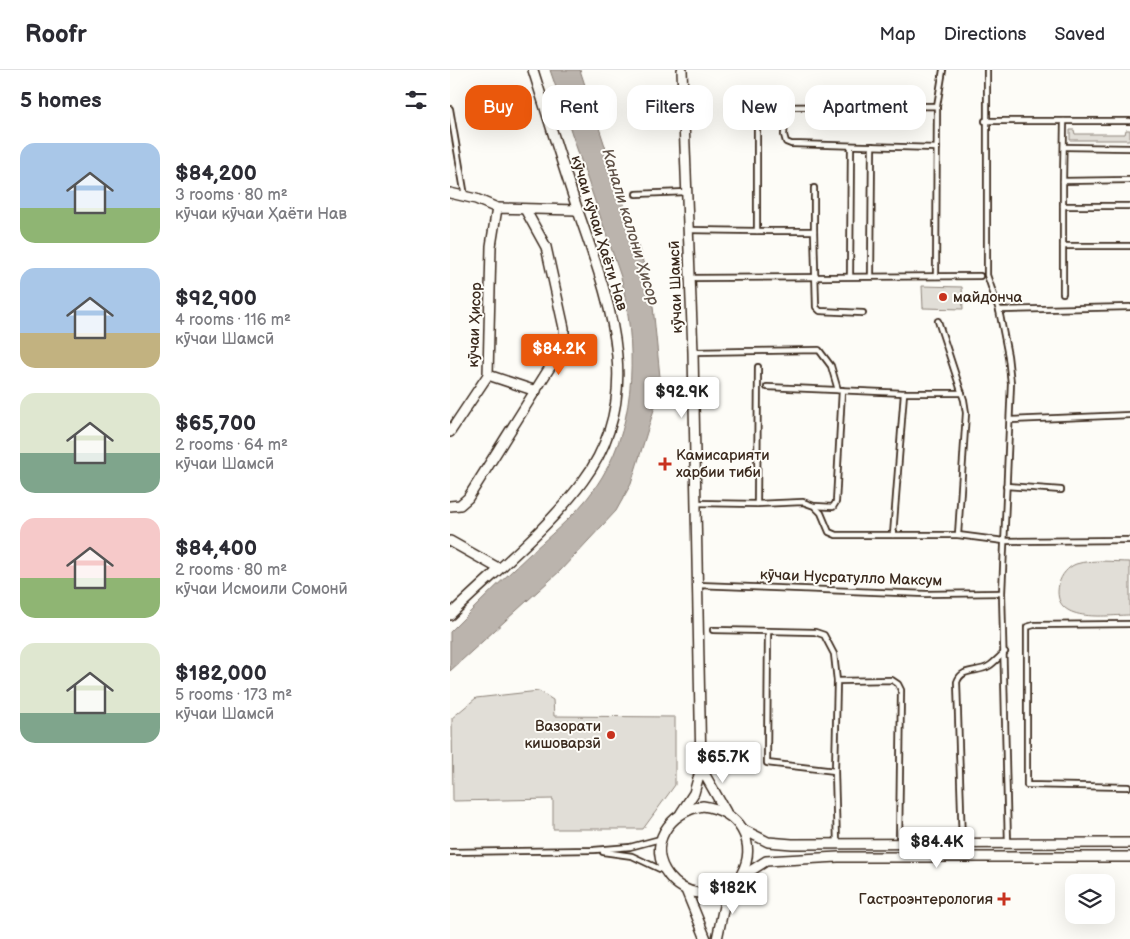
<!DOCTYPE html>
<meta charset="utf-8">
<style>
body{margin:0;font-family:"Balsamiq Sans",sans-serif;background:#f2f2f3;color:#2b2b33;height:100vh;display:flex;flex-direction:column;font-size:19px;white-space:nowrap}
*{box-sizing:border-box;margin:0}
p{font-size:16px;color:#7c7c81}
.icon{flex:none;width:28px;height:28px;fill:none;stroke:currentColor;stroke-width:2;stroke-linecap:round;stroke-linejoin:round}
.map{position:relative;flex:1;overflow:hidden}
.drawer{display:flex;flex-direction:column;background:#fff;width:450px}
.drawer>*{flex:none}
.hud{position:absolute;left:15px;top:15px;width:475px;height:45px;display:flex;gap:10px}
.buttons{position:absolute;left:615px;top:804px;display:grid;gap:10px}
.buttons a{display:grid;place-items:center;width:50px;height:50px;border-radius:10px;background:#fff;box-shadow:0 5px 20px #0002;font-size:25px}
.price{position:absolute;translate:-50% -42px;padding:0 11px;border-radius:5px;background:#fff;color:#222;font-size:16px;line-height:32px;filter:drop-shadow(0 1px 2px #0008)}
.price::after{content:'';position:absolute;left:50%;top:30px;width:15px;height:11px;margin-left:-8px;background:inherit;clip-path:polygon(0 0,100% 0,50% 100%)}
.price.on{background:#ea580c;color:#fff}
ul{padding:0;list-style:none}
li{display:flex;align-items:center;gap:15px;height:125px;padding:0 20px}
li span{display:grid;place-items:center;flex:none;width:140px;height:100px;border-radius:15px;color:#555}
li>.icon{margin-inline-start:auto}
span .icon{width:60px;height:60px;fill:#fffc;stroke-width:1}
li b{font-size:21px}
h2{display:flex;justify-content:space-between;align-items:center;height:60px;padding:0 20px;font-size:21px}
.chip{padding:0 18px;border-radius:15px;background:#fff;box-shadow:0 5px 20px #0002;font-size:18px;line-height:45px}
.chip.on{background:#ea580c;color:#fff}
header{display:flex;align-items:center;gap:30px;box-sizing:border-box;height:70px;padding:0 25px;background:#fff;border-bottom:1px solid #e1e1e2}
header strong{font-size:24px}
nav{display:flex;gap:28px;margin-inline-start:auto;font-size:18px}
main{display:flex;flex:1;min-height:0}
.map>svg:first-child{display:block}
</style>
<header>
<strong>Roofr</strong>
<nav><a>Map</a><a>Directions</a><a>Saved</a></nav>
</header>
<main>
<section class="drawer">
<h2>5 homes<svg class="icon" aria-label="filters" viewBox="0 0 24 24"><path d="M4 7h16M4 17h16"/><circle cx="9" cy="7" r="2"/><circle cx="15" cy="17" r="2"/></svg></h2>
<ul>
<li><span style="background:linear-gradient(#a9c7e8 65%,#8fb573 0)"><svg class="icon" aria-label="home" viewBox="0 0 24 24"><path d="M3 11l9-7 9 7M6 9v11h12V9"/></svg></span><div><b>$84,200</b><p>3 rooms · 80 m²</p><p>кӯчаи кӯчаи Ҳаёти Нав</p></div></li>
<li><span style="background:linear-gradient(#a9c7e8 65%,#c2b280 0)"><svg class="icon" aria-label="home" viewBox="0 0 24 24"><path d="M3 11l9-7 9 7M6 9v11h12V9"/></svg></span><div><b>$92,900</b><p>4 rooms · 116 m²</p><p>кӯчаи Шамсӣ</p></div></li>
<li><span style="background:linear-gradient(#dfe7d0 60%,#7fa58c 0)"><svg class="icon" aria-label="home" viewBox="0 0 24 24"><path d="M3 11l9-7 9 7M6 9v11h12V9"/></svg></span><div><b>$65,700</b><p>2 rooms · 64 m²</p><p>кӯчаи Шамсӣ</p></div></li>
<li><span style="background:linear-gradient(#f6c9c9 60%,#8fb573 0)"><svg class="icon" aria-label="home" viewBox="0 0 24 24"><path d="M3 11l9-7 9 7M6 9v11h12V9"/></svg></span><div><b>$84,400</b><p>2 rooms · 80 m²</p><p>кӯчаи Исмоили Сомонӣ</p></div></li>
<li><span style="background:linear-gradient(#dfe7d0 70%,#7fa58c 0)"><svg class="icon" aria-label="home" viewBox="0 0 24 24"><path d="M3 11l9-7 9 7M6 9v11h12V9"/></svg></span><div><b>$182,000</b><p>5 rooms · 173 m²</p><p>кӯчаи Шамсӣ</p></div></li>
</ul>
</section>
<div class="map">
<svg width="680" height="869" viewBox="0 0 680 869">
<rect width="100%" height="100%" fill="#fdfcf7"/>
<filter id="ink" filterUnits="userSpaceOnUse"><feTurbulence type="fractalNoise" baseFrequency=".02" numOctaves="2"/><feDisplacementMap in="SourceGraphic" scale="10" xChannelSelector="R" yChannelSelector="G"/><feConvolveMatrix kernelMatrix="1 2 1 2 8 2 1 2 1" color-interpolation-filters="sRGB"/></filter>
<g filter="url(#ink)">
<g fill="#e1ded7" stroke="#8e847a">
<path d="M620,60H624L625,64H675L676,60H680V70H620Z"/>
<path d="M472,216L512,217L513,239L473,238Z"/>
<path d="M680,492V545C657,545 600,555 609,514C611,505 618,497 626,494C642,489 664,492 680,492Z"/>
<path d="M89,621L103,630L104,646L225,647V715L193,759H103V729L3,731L2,648L26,628Z"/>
</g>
<path fill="#bbb4ad" stroke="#887d74" d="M100,0H130L201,216L211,317L181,414L166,441L110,501L0,601V562C27,535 54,508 82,482C107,459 135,437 152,407C188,349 186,272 171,207Z"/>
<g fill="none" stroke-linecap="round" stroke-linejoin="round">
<defs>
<g id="lane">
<path d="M537,0V205L549,240L558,286L561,313L552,523L558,774"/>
<path d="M336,36L334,65L336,72L341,74L487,78"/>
<path d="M487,36L493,0"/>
<path d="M0,39L15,126"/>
<path d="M535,51H680"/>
<path d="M614,51L613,111L680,110"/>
<path d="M614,77L680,78"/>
<path d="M613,111V223"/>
<path d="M186,124L236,122"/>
<path d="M613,136H680"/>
<path d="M238,160L307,161V43L308,39L312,37L487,36L486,206"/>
<path d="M307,161H364V118"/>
<path d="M364,161L366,237L370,241L413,243"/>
<path d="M613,176H680"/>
<path d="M400,206L401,76"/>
<path d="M421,206L422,76"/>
<path d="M241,208L530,206"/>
<path d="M549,240L680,237"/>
<path d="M488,251L514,330L516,343L508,465"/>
<path d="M243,282L369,280L381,296L388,320"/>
<path d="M317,317L454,323H512"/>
<path d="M560,350L680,345"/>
<path d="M556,416L611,420"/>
<path d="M246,433L307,434L353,432L364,436L371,443L379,462L386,465H443L454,323"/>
<path d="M307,434L308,297"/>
<path d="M365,436L383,437L386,432L392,320"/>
<path d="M443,465H508L554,471L680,470"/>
<path d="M248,515L476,524L552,523"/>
<path d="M263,560L318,561L317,693L385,701"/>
<path d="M318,561L365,562L374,565L384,584L387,611"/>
<path d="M678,717L577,715V557L584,555L680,554"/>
<path d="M512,773L507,612C512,597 528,603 539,596C545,592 550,586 555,582"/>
<path d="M387,774L385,701L387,611L442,610L448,614L451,620L449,774"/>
<path d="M0,782L144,780L180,777L210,769"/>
<path d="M153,782L182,786L214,801"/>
</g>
<g id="street">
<path d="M0,123L26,129L47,138"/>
<path d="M38,305L86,321"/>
<path d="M0,362L38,305L41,176L47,138L127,140"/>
<path d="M0,436L10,435L18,428L107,286L114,270V258L96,177L75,139"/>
<path d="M0,471L48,498"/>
<path d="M0,545C43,503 98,459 133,411C197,325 159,231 128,141C112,94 98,47 83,0"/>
<path d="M251,698L276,742"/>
<path d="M253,736C288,740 309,772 291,805C289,808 285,810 283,813C262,829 235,826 219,806C195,775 220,741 253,736Z"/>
<path d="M231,743L244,723L251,698L243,282L232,0"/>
<path d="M292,759L318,772L342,774L680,773"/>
<path d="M291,807L316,791L388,787H680"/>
<path d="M236,820L256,869"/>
<path d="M267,869L278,817"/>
</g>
</defs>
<use href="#lane" stroke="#3b2a1e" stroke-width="8"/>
<use href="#street" stroke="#3b2a1e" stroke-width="12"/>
<use href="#lane" stroke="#fdfcf7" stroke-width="4.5"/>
<use href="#street" stroke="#fdfcf7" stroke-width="9"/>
</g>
</g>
<g fill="#c8321e" stroke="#fdfcf7" stroke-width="2">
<circle cx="493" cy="227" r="5"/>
<path d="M212.5 386.5h5v5h5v5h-5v5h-5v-5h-5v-5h5z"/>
<circle cx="161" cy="665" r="5"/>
<path d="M551.5 821.5h5v5h5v5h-5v5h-5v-5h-5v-5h5z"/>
</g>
<g text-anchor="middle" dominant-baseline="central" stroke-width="4" stroke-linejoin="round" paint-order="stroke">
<g font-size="15" fill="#3b2a1e" stroke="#fdfcf7">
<text transform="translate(149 163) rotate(73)">кӯчаи кӯчаи Ҳаёти Нав</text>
<text transform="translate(226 217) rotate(-92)">кӯчаи Шамсӣ</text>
<text transform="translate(25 255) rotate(-88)">кӯчаи Ҳисор</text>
<text transform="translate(401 508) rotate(2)">кӯчаи Нусратулло Максум</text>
</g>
<g font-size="15" fill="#3b2a1e" stroke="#fdfcf7" text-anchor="start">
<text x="503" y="227">майдонча</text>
<text x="226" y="385">Камисарияти<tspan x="226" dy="17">харбии тиби</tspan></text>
<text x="151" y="656" text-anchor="end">Вазорати<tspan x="151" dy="17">кишоварзӣ</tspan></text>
<text x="543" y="829" text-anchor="end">Гастроэнтерология</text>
</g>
<g font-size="16" font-style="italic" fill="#615349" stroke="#fdfcf7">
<text transform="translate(180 157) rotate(73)">Канали калони Ҳисор</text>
</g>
</g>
</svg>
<div class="buttons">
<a><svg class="icon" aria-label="layers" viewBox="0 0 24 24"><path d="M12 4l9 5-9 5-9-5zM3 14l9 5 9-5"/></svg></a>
</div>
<b class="price on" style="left:109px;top:306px">$84.2K</b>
<b class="price" style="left:232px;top:349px">$92.9K</b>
<b class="price" style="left:273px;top:714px">$65.7K</b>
<b class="price" style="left:487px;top:799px">$84.4K</b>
<b class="price" style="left:283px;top:845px">$182K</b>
<div class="hud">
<a class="chip on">Buy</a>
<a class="chip">Rent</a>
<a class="chip">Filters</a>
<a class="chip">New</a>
<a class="chip">Apartment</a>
</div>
</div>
</main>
